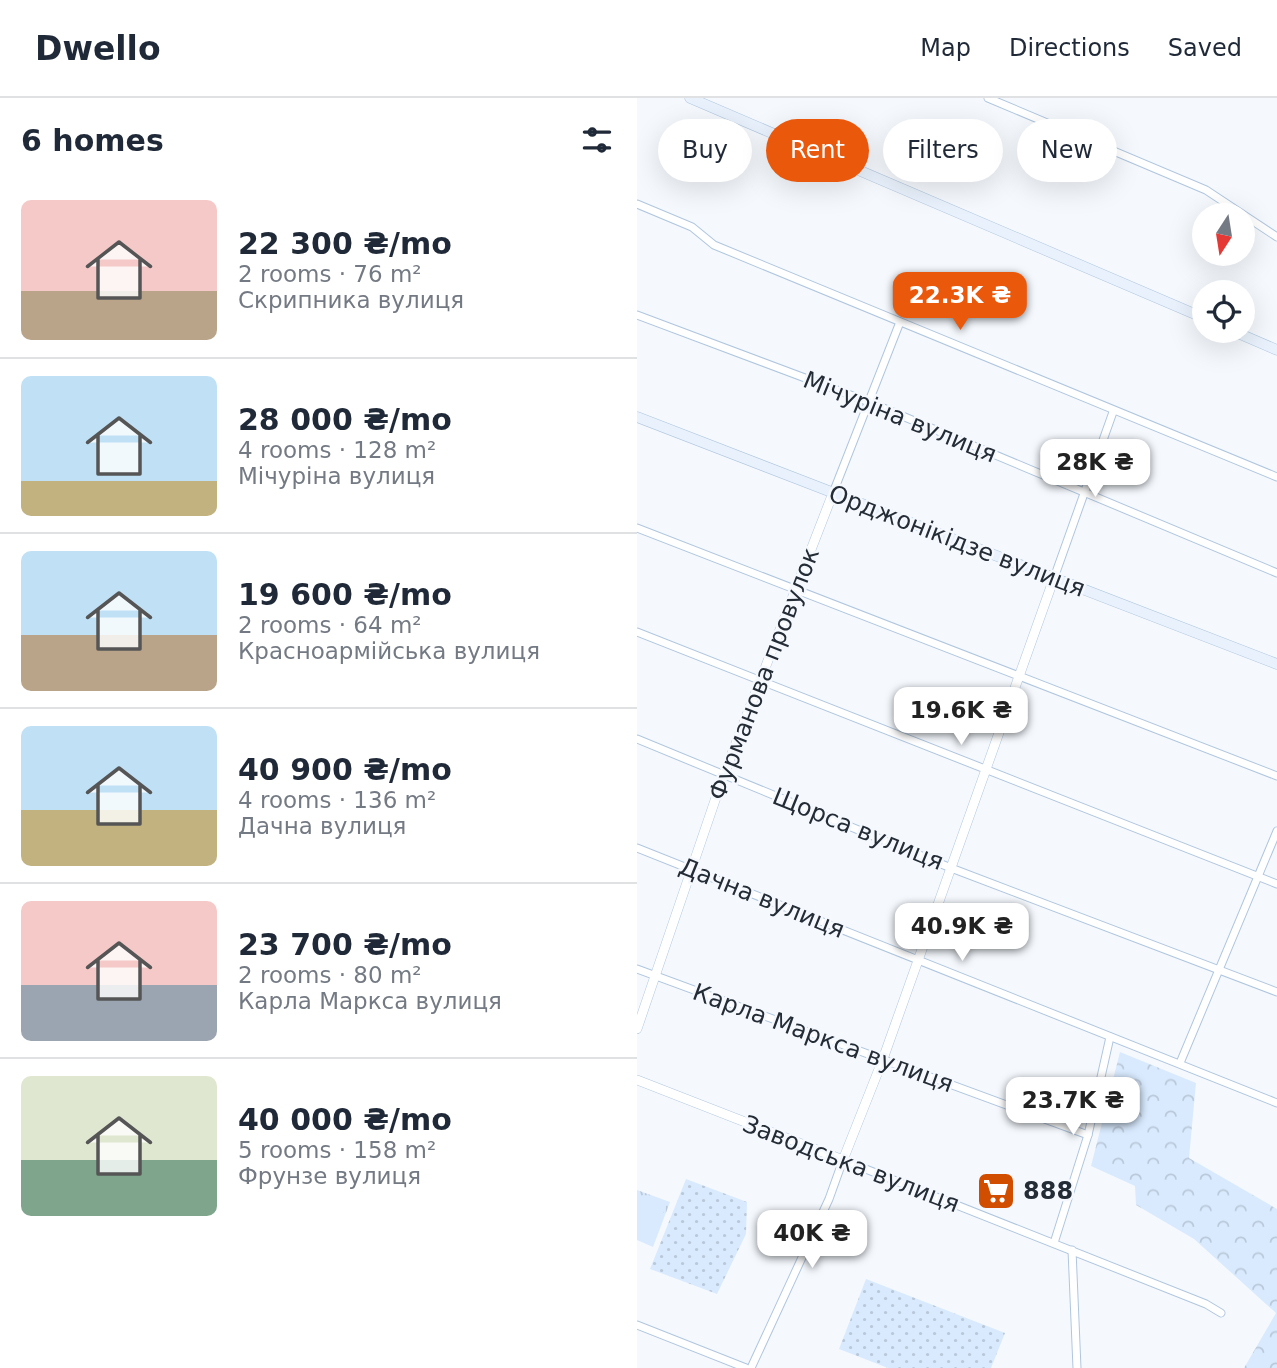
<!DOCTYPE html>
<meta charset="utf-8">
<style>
body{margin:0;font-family:"DejaVu Sans",sans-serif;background:#f2f2f3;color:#1f2937;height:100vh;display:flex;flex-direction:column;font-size:26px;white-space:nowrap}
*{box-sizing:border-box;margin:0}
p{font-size:23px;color:#747a83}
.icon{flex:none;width:38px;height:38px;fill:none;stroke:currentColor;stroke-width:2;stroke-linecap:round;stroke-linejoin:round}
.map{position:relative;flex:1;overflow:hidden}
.drawer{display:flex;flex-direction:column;background:#fff;width:637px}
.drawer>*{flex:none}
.hud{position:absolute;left:21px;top:21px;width:513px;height:63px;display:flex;gap:14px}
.needle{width:46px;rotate:192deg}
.buttons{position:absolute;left:555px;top:105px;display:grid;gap:14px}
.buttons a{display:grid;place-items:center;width:63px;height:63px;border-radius:50%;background:#fff;box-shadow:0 7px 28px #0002;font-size:35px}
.price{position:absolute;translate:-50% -60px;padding:0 16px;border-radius:14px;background:#fff;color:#222;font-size:23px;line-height:46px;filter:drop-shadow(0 2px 4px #0008)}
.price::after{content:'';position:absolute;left:50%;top:42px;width:21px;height:16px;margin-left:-10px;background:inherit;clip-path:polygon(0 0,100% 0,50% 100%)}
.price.on{background:#ea580c;color:#fff}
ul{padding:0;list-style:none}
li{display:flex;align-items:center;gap:21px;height:175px;padding:0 21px}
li+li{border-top:2px solid #e0e1e3}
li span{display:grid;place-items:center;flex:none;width:196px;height:140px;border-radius:10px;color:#555}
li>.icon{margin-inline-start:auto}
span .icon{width:84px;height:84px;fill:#fffc;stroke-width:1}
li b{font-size:30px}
h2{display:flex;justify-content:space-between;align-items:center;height:84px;padding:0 21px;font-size:30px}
.chip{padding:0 24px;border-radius:32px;background:#fff;box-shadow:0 7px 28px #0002;font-size:24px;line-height:63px}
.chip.on{background:#ea580c;color:#fff}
header{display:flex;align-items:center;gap:42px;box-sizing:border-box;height:98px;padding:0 35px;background:#fff;border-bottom:2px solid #e0e1e3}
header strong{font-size:33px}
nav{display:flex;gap:38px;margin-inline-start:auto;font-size:24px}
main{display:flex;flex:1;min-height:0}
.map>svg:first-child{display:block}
</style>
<header>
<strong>Dwello</strong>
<nav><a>Map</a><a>Directions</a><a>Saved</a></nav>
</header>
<main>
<section class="drawer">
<h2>6 homes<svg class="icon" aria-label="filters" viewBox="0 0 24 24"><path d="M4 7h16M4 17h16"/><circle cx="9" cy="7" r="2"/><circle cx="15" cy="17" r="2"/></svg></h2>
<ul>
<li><span style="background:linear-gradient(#f6c9c9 65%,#b9a48a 0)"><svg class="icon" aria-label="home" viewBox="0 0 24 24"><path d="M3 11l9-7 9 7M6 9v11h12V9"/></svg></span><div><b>22 300 ₴/mo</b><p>2 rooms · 76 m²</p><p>Скрипника вулиця</p></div></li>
<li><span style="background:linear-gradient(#bfe0f5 75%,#c2b280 0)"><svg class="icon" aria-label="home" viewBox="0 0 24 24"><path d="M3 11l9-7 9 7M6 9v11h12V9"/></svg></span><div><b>28 000 ₴/mo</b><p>4 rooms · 128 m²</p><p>Мічуріна вулиця</p></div></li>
<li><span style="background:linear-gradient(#bfe0f5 60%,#b9a48a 0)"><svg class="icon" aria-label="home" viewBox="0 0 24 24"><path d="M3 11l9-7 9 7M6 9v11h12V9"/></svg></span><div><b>19 600 ₴/mo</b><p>2 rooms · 64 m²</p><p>Красноармійська вулиця</p></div></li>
<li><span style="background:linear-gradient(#bfe0f5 60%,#c2b280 0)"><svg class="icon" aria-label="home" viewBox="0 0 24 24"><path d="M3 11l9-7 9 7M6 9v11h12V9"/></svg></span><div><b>40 900 ₴/mo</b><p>4 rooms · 136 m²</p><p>Дачна вулиця</p></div></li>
<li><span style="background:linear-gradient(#f6c9c9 60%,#9aa5b1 0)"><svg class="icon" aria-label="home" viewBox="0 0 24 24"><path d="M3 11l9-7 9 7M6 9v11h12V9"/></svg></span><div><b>23 700 ₴/mo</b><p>2 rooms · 80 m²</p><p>Карла Маркса вулиця</p></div></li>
<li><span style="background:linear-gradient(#dfe7d0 60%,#7fa58c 0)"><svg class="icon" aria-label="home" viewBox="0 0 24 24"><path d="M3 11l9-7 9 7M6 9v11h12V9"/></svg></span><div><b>40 000 ₴/mo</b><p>5 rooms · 158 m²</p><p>Фрунзе вулиця</p></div></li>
</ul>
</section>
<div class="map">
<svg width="640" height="1270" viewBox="0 0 640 1270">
<defs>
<pattern id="grass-dots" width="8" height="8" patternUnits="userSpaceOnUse" patternTransform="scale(1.75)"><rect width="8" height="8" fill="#d9eafe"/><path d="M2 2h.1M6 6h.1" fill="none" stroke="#bac9da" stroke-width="1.8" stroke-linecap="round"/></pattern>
<pattern id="forest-crowns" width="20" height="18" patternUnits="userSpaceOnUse" patternTransform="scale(1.75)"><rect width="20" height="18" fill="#d9eafe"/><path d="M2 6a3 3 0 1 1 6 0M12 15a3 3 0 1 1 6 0" fill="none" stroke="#bac9da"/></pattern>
<pattern id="park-tufts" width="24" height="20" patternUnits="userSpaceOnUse" patternTransform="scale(1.75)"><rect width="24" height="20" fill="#d9eafe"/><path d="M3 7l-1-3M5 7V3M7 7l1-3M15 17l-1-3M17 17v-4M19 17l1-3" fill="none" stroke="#bac9da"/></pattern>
</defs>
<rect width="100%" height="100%" fill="#f5f9fe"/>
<g fill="url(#grass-dots)">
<path d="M49,1081L110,1104L109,1136L80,1196L13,1171Z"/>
<path d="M229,1181L368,1235L354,1270H251L202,1251Z"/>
</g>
<path fill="url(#forest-crowns)" d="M483,954L559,985L552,1060L640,1111V1270H607L639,1215L557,1141L499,1107L498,1088L454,1068Z"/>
<path fill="url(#park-tufts)" d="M0,1092L33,1104L16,1149L0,1142Z"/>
<path fill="#d9eafe" d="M10,1098L30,1106L14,1146L0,1141V1125Z"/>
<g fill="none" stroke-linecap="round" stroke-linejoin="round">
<defs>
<g id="minor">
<path d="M351,0L569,92L640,139"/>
<path d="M0,106L55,129L77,147L640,379"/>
<path d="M0,217L232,304L640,475"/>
<path d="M196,395L263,224"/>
<path d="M0,430L640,678"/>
<path d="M417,480L476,314"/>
<path d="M0,534L640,786"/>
<path d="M0,641L314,770L640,894"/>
<path d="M0,750L640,1005"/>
<path d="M0,871L451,1037"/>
<path d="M543,965L640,733"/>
<path d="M417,1145L451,1037L473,939"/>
<path d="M435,1152L440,1270"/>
<path d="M0,1227L109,1270"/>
<path d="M114,1270L192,1101L206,1062L569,1206L584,1215"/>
</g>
<g id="tertiary">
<path d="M0,931L87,676L196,395"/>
<path d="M0,982L206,1062L246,961L417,480"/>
</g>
<g id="secondary">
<path d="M53,0L567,220"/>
<path d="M596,233L640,252"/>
<path d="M0,319L640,566"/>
</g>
</defs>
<use href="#minor" stroke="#b0c6df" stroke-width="9"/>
<use href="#tertiary" stroke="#b0c6df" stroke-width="10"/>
<use href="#secondary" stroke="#b0c6df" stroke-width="11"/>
<use href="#minor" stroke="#fff" stroke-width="7"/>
<use href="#tertiary" stroke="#fff" stroke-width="9"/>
<use href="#secondary" stroke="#e9f2fc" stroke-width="10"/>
</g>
<defs>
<symbol id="supermarket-square" viewBox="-11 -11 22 22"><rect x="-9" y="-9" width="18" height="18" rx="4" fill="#d14e00" stroke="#f5f9fe"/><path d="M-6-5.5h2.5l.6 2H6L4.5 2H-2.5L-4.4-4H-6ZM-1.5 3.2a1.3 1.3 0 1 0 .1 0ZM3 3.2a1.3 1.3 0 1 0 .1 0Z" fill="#fff"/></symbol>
</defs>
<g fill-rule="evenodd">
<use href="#supermarket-square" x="337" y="1071" width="44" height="44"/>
</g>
<g text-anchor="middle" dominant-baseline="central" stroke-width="5" stroke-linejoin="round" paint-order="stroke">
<g font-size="24" fill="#242c36" stroke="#f5f9fe">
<text transform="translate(263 319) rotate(22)">Мічуріна вулиця</text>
<text transform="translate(320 443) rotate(21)">Орджонікідзе вулиця</text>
<text transform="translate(127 576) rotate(-69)">Фурманова провулок</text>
<text transform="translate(221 731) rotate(22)">Щорса вулиця</text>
<text transform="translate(125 800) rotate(22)">Дачна вулиця</text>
<text transform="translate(186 940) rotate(20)">Карла Маркса вулиця</text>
<text transform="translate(214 1066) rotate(21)">Заводська вулиця</text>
</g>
<g font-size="24" font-weight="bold" fill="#242c36" stroke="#f5f9fe" text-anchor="start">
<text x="386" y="1093">888</text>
</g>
</g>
</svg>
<div class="buttons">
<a><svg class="needle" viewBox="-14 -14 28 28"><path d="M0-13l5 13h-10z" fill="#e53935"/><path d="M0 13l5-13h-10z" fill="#747a83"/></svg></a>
<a><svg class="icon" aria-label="locate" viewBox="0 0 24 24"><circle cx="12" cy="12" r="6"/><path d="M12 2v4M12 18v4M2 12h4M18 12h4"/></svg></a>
</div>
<b class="price on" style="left:323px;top:234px">22.3K ₴</b>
<b class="price" style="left:458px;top:401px">28K ₴</b>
<b class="price" style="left:324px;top:649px">19.6K ₴</b>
<b class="price" style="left:325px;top:865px">40.9K ₴</b>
<b class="price" style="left:436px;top:1039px">23.7K ₴</b>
<b class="price" style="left:175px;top:1172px">40K ₴</b>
<div class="hud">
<a class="chip">Buy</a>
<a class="chip on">Rent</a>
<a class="chip">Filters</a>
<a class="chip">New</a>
</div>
</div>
</main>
